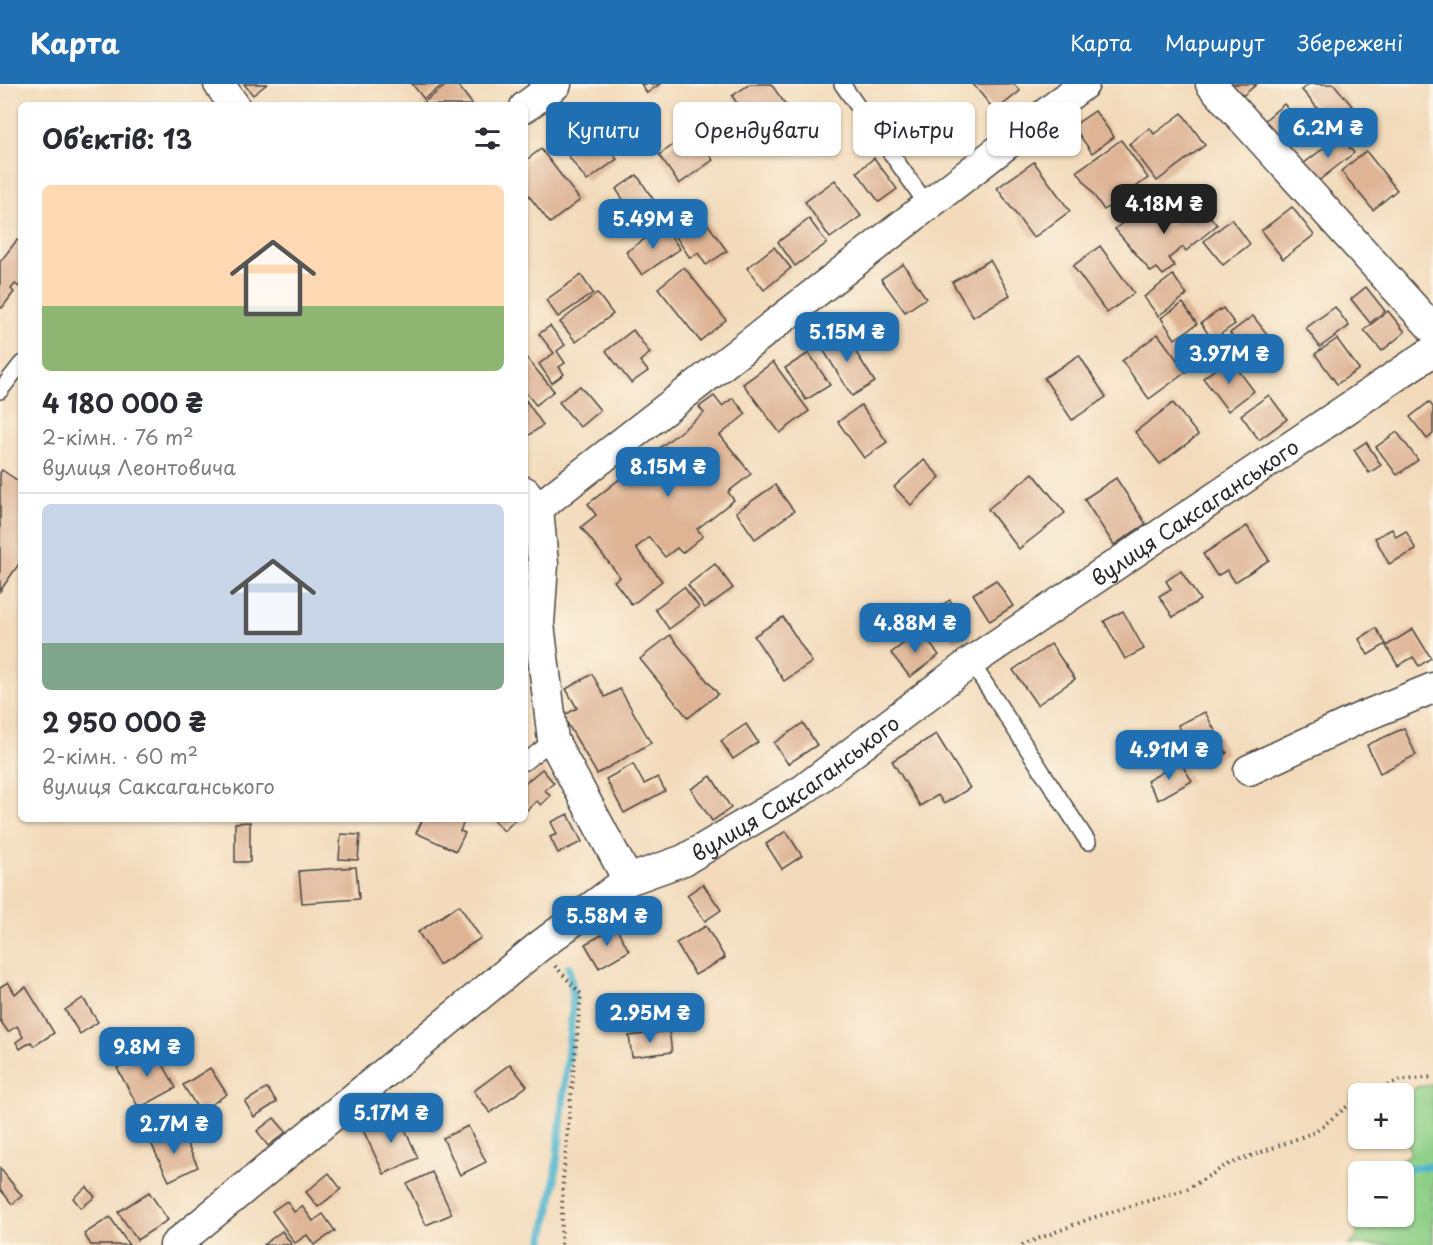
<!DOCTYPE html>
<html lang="uk">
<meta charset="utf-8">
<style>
body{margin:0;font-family:"Playpen Sans",sans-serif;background:#f7f7f7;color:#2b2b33;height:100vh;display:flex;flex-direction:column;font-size:22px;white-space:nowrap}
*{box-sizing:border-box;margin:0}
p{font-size:20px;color:#7c7c81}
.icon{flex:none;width:33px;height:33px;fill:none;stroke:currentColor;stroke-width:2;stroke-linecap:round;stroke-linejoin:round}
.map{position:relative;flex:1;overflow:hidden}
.panel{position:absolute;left:18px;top:18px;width:510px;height:720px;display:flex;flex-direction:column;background:#fff;border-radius:9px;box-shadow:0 2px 4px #0004}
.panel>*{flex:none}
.top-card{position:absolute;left:546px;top:18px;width:570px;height:54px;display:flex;gap:12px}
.controls{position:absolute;left:1348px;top:999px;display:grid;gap:12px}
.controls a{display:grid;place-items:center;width:66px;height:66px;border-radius:9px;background:#fff;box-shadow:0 2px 4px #0004;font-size:30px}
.price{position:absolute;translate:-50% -51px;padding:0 14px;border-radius:12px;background:#1f6fb2;color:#fff;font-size:20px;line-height:39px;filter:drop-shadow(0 2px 3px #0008)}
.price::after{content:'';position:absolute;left:50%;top:36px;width:18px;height:14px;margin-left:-9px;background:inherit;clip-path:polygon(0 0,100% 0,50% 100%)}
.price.selected{background:#222;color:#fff}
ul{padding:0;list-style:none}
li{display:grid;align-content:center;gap:12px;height:318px;padding:0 24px}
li+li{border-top:2px solid #e1e1e2}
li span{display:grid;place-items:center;height:186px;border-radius:9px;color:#555}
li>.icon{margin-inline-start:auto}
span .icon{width:108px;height:108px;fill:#fffc;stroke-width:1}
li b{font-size:26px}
h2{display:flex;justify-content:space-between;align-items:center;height:72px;padding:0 24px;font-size:26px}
.chip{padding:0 21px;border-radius:9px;background:#fff;box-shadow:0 2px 4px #0004;font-size:21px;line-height:54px}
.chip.selected{background:#1f6fb2;color:#fff}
header{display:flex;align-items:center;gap:36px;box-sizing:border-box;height:84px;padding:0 30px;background:#1f6fb2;color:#fff}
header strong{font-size:28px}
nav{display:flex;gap:33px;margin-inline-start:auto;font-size:21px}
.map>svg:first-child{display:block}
</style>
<header>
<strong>Карта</strong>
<nav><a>Карта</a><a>Маршрут</a><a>Збережені</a></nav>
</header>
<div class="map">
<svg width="1433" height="1161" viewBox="0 0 1433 1161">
<rect width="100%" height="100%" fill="#fcf5e5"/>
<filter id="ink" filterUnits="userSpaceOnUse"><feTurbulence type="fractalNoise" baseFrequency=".0167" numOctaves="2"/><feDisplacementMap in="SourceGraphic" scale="12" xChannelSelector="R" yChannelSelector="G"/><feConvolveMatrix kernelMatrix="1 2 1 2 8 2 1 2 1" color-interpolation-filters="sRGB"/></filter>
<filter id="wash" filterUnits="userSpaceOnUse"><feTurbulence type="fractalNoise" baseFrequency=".008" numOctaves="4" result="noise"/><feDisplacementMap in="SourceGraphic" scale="24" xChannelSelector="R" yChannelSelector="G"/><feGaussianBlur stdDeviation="1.35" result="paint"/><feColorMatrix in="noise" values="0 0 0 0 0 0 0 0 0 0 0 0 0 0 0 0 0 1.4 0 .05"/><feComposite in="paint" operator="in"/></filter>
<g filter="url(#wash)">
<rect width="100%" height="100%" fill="#f2daba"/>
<path fill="#8dcf87" stroke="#5c7d59" stroke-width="1.5" d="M1433,1001V1161H1348L1356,1155L1359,1133L1404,1132V1088L1379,1087L1411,1070L1404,1052V1019L1416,1003Z"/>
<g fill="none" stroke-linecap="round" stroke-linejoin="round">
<g stroke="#50b5cf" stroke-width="8">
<path d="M1361,1088L1433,1082"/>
<path d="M542,1161L554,1103L572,930L573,910L569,883"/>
</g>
</g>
<g id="blocks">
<g fill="#deb495">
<path d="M244,0H267L253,11Z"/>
<path d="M412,0H444L424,15Z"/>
<path d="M448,0H457L473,21H420Z"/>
<path d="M641,0H660L647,9Z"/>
<path d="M750,0H771L791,28L759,51L732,12Z"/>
<path d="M973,0H1014L1020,7L995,27Z"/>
<path d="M1227,0H1257L1240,14Z"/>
<path d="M1309,0H1334L1352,22L1319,49L1307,35L1319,26L1302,6Z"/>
<path d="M1284,20L1297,36L1277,52L1264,37Z"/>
<path d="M1095,27L1114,53L1092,69L1073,42Z"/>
<path d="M1182,29L1205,61L1157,97L1129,60L1150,44L1154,50Z"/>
<path d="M584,32L617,75L587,97L555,54Z"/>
<path d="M800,37L810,50L794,62L784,49Z"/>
<path d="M693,47L713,76L679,100L659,71Z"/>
<path d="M1340,52L1354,69L1317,98L1303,80Z"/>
<path d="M1121,56L1148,94L1104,126L1077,87Z"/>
<path d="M541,65L580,116L550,139L525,107V77Z"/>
<path d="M1366,67L1397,106L1373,126L1341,87Z"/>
<path d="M874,74L897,105L879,118L857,88Z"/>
<path d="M1034,78L1070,127L1033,154L997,104Z"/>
<path d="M637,91L659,124L638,138L616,105Z"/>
<path d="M835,96L861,132L830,154L805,118Z"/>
<path d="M1198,118L1217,141L1186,167L1183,163L1169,174L1175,182L1163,191L1157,184L1151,188L1115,145L1147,119L1167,143Z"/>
<path d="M1292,123L1314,151L1283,175L1261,147Z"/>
<path d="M809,135L827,159L795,182L778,158Z"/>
<path d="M1232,135L1250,160L1223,181L1204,157Z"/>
<path d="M686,138L693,148L707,139L727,167L706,181L698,169L690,174L672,147Z"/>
<path d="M664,142L680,165L642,191L626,168Z"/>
<path d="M17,156L21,159V204L15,200L11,205L14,208L2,224L0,223V178Z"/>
<path d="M1100,162L1134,209L1107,229L1073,182Z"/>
<path d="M774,163L791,184L764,206L747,184Z"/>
<path d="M990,176L1010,211L973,233L952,198Z"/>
<path d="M903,180L926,214L905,228L881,195Z"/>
<path d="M684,183L726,236L700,257L658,204Z"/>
<path d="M581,191L593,209L558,233L546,216Z"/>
<path d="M1173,191L1187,211L1158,232L1144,213Z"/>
<path d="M1366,203L1385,227L1370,239L1351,215Z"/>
<path d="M597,209L613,230L576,258L560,238Z"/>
<path d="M1183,219L1197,240L1175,255L1161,234Z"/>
<path d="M1335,223L1349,242L1320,263L1306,244Z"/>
<path d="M1223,224L1235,240L1212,256L1201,239Z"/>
<path d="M1388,227L1405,248L1382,267L1364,246Z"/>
<path d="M1253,232L1267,250L1243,268L1230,249Z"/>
<path d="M550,242L565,261L557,267L565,279L559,283L564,290L552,299L539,280L554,269L539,250Z"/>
<path d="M841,245L875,298L852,312L819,259Z"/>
<path d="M633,246L650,269L640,277L648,287L631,299L606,267Z"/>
<path d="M1158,250L1186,288L1149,315L1122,277Z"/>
<path d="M1337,255L1359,285L1337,300L1315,270Z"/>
<path d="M809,269L830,301L806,316L785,284Z"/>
<path d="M1079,271L1106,313L1072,336L1044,294Z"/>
<path d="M525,272L554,307L536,321L525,308Z"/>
<path d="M1230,275L1254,307L1228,327L1203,294Z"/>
<path d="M773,278L809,327L780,349L743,300Z"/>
<path d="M580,302L600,326L580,343L559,318Z"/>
<path d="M1269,311L1287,335L1259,356L1241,331Z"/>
<path d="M714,312L722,322L733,314L746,330L720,351L751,390L728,408L734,416L697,445L703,452L682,469L677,464L665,473L649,453L636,464L662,497L632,521L614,497L620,493L581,443L596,431L588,420L704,329L699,323Z"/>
<path d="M525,315L543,341L525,354Z"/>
<path d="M1429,318L1433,323V350L1427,355L1410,333Z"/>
<path d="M1173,319L1198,351L1160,380L1135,348Z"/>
<path d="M861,321L887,358L864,374L838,338Z"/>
<path d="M1397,348L1418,376L1397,391L1376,363Z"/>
<path d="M1366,358L1381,381L1369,389L1354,366Z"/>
<path d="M924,376L940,393L911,421L894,403Z"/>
<path d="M2,386L21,399V477L0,507V389Z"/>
<path d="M1033,389L1065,429L1019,465L988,425Z"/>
<path d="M1116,394L1146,440L1114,461L1084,415Z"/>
<path d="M775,401L794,427L755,455L736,428Z"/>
<path d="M1247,442L1269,476L1235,498L1227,486L1217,492L1203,470Z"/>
<path d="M1392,445L1396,453L1406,447L1416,466L1389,480L1375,454Z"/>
<path d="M715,480L733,504L705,524L688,501Z"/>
<path d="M1181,487L1200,516L1173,533L1159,512L1171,505L1166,497Z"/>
<path d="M996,496L1013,522L990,537L973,510Z"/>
<path d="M684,503L699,523L669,545L655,525Z"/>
<path d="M950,516L969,548L954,557L935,525Z"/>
<path d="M1123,527L1144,565L1125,575L1104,537Z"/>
<path d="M783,533L812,578L784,597L754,552Z"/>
<path d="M1376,544L1386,560L1368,571L1359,555Z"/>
<path d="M1413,545L1431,574L1419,582L1413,573L1398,582L1386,562Z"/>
<path d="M920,547L939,571L910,593L891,569Z"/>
<path d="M670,551L718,610L688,634L640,575Z"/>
<path d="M1051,560L1075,595L1037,621L1013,586Z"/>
<path d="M592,590L605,613L620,605L651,659L597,690L563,632L577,624L566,605Z"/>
<path d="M1205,628L1227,669L1200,683L1178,641Z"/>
<path d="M803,639L817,661L788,680L774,659Z"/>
<path d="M746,640L758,658L733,675L721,657Z"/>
<path d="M1404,644L1416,671L1380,689L1367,661Z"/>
<path d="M936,650L970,704L944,720L938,711L920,722L892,677Z"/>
<path d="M1180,678L1192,697L1158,716L1147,697Z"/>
<path d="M633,680L644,700L658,693L665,707L624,729L606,695Z"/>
<path d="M542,685L554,699L545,706L550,712L541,721L537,717L527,726L525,724V699Z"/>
<path d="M711,692L731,724L712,737L691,705Z"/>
<path d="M568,730L582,758L558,769L550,753L557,750L551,738Z"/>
<path d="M423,735H465L460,747L465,749L456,767L416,749Z"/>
<path d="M492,735H516L504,747Z"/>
<path d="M250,738V778H235V739Z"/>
<path d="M786,747L802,772L782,785L766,760Z"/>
<path d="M341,750L360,751L358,776L339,775Z"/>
<path d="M356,783L359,815L302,819L299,787Z"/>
<path d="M703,800L721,826L705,837L687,811Z"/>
<path d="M459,821L481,854L439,881L418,848Z"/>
<path d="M706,842L725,874L695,891L676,859Z"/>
<path d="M616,843L629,867L599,884L585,860Z"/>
<path d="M8,898L15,910L26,903L54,949L34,962L31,958L20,965L16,958L23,953L17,942L8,948L0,936V903Z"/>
<path d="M83,914L98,938L80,950L65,926Z"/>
<path d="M669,947L672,968L632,973L629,952Z"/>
<path d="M154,964L176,1004L139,1024L117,984Z"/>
<path d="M510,980L527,1002L490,1029L474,1007Z"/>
<path d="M210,984L227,1010L200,1028L183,1001Z"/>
<path d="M267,1004L277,1018L254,1033L245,1018Z"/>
<path d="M398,1030L418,1074L384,1090L363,1046Z"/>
<path d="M274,1034L286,1048L268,1062L257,1047Z"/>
<path d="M468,1042L486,1078L460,1091L443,1054Z"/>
<path d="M180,1045L198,1083L169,1097L151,1059Z"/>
<path d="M0,1084L22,1112L12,1120L0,1105Z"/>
<path d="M432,1088L452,1130L426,1141L407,1100Z"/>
<path d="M329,1089L341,1105L318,1123L306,1108Z"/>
<path d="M87,1103L95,1113L81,1124L73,1114Z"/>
<path d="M149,1108L168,1136L137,1156L118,1128Z"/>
<path d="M287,1117L294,1128L302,1122L313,1137L323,1130L335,1147L314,1161L307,1151L295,1159L272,1127Z"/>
<path d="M110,1133L129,1161H91L84,1150Z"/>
<path d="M282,1147L292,1161H263Z"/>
</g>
</g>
</g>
<g filter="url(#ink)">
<use href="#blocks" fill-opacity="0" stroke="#494540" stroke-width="1.5"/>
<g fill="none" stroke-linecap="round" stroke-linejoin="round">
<defs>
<g id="service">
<path d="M842,0L928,122"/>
<path d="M0,307L21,280"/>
<path d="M971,578L1088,758"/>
<path d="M525,678L553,656"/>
</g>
<g id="minor">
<path d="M219,0L234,21"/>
<path d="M1211,0L1433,245"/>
<path d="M525,23L556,0"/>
<path d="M525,408L538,424L543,480L539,540L553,656L628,796"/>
<path d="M538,424L1084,0"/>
<path d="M1249,686L1360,634L1433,604"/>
<path id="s1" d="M175,1161L537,864L628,796L684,776L803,706L971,578L1433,267"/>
</g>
</defs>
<use href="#service" stroke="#494540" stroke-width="18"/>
<use href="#minor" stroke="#494540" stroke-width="33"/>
<g stroke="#494540" stroke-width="4" stroke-dasharray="1.5 4.5" stroke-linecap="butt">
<path d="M555,882L581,910L563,1095L561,1161"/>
<path d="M1372,1010L1397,997L1433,993"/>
<path d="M1022,1161L1089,1135L1187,1105L1227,1081L1315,1048L1349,1021L1359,1016"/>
</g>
<use href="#service" stroke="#fff" stroke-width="15"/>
<use href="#minor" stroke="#fff" stroke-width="30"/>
</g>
</g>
<g text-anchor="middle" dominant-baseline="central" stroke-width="5" stroke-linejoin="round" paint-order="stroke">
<g font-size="21" fill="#2b2b2b" stroke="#fcf5e5">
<text stroke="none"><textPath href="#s1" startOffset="1260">вулиця Саксаганського</textPath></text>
<text stroke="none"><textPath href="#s1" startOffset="774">вулиця Саксаганського</textPath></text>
</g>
</g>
</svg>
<div class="controls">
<a>+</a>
<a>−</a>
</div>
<b class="price" style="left:1328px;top:75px">6.2M ₴</b>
<b class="price selected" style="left:1164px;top:151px">4.18M ₴</b>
<b class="price" style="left:653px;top:166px">5.49M ₴</b>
<b class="price" style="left:847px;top:279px">5.15M ₴</b>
<b class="price" style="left:1229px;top:301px">3.97M ₴</b>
<b class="price" style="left:668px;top:414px">8.15M ₴</b>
<b class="price" style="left:915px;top:570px">4.88M ₴</b>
<b class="price" style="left:1169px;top:697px">4.91M ₴</b>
<b class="price" style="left:607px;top:863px">5.58M ₴</b>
<b class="price" style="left:650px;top:960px">2.95M ₴</b>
<b class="price" style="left:147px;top:994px">9.8M ₴</b>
<b class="price" style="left:391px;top:1060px">5.17M ₴</b>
<b class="price" style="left:174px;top:1071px">2.7M ₴</b>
<div class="top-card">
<a class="chip selected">Купити</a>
<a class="chip">Орендувати</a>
<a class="chip">Фільтри</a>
<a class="chip">Нове</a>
</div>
<section class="panel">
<h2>Об’єктів: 13<svg class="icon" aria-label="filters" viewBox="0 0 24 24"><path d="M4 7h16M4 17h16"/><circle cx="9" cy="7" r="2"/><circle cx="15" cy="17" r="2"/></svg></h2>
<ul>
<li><span style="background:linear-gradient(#ffd9b3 65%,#8fb573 0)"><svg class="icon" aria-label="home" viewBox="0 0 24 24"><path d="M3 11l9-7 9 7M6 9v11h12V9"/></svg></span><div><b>4 180 000 ₴</b><p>2-кімн. · 76 m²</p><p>вулиця Леонтовича</p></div></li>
<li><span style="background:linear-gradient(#c9d6e8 75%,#7fa58c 0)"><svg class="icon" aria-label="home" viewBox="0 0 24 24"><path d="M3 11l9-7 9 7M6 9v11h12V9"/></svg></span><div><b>2 950 000 ₴</b><p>2-кімн. · 60 m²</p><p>вулиця Саксаганського</p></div></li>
</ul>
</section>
</div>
